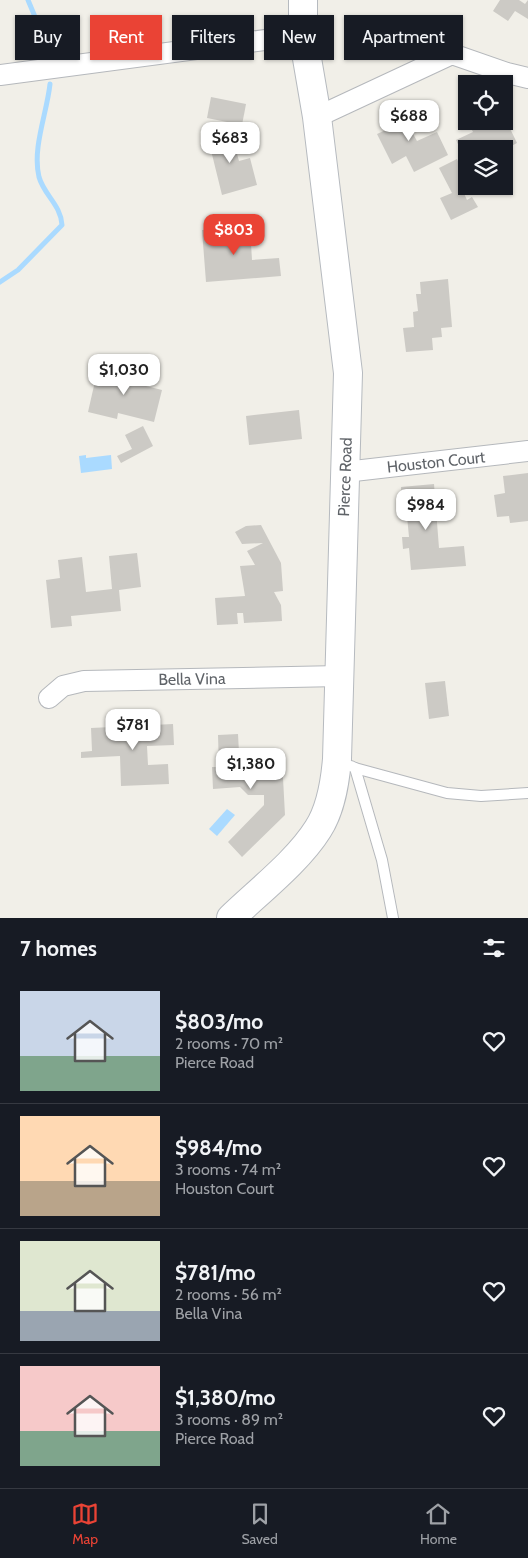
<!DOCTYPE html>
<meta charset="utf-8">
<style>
body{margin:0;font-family:Cabin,sans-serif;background:#20242c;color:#f1f3f6;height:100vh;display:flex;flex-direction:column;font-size:19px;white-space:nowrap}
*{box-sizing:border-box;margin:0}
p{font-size:16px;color:#9ea1a6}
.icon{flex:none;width:28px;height:28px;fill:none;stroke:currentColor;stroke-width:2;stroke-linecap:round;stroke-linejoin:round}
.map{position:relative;height:918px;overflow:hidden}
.sheet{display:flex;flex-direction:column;background:#171b24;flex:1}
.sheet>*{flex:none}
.hud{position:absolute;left:15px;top:15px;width:499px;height:45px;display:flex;gap:10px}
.tools{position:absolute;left:458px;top:75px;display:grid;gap:10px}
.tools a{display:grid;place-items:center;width:55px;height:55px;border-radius:0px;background:#171b24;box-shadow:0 1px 4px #0004;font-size:25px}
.price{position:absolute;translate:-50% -42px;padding:0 11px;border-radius:10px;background:#fff;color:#222;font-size:16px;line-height:32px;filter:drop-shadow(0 1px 2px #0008)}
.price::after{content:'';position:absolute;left:50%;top:30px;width:15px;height:11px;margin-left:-8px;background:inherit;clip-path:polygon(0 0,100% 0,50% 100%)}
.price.selected{background:#ea4335;color:#fff}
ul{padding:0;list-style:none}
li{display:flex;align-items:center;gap:15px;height:125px;padding:0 20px}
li+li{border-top:1px solid #363941}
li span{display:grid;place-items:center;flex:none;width:140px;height:100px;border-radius:0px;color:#555}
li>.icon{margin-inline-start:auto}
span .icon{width:60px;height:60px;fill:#fffc;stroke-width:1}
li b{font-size:21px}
h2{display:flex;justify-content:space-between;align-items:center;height:60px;padding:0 20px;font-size:21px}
.pill{padding:0 18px;border-radius:0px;background:#171b24;box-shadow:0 1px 4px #0004;font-size:18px;line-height:45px}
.pill.selected{background:#ea4335;color:#fff}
.tabs{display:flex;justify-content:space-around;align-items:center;height:70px;border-top:1px solid #363941;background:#171b24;font-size:14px;color:#9ea1a6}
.tabs a{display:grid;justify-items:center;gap:2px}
.tabs .selected{color:#ea4335}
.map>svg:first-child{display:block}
</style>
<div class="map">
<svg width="528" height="918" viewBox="0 0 528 918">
<rect width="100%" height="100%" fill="#f1efe8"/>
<g fill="#aadaff">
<path d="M86,455V458L111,455L112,469L81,473L79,456Z"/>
<path d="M227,809L235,815L217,836L209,829Z"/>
</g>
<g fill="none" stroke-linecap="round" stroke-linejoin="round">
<g stroke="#aadaff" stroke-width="5">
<path d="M28,0L53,60"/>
<path d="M0,282L18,270L62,225C61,205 44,195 39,177C32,148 47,113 50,84"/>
</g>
</g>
<g fill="#cccac5">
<path d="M500,0H519L525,4L528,0V19L515,11L508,21L493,11Z"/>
<path d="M211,97L246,104L242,125L207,118Z"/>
<path d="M398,106L404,119L411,115L418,129L412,132L417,141L437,132L448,155L414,172L406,156L392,164L377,134L388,129L381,115Z"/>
<path d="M504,116L517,143L504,150L508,158L504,160V149H466V161L456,140L473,132L470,126L481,121H504Z"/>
<path d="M230,128L239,161L250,158L257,185L222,195L207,134Z"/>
<path d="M457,159L466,177V184L461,187L467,200L472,197L478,207L451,220L440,198L452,193L439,168Z"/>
<path d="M250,226L252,260L279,258L281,276L206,282L202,230Z"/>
<path d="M448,279L452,327L441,328L442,337L432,338L433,350L406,352L403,328L414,327L413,312L418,311L416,294H421L420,282Z"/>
<path d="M98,368L134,376V374L147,377L146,386L162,390L154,422L118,413L117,419L88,412Z"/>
<path d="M299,410L302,439L249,445L246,416Z"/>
<path d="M143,426L153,446L121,463L117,456L132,449L125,435Z"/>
<path d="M528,473V521L510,523L509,516L497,517L494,495L505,493L503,476Z"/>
<path d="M434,484L439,548L464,546L466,566L411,570L409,548L403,549L402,537H409L407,516H403L401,487Z"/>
<path d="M261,525L281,563L283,591L274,592L281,605L282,621L244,623L243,613H237L238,624L217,625L215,598L245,596L240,566L255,565L247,551L263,543L242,544L235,532L246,526Z"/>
<path d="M137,553L141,587L119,590L121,611L71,616L72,626L51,628L46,580L60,578L58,560L82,557L86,592L112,589L109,556Z"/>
<path d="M445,681L449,716L429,719L425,683Z"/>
<path d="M173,724L174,745L147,746L148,765L168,764L169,784L121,786L120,756L81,758V752L92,751L91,728Z"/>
<path d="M238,734L240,771L251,761L282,759L285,815L242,857L228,842L264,805V795H248L240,787L213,789L212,767H219L218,735Z"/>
</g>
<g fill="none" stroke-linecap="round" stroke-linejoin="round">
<defs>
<g id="lane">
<path d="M351,766L355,768L382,860L393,918"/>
<path d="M355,768L447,793L481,796L528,793"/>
</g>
<g id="street">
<path d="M0,75L303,35"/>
<path d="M317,117L452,54L507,73L528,78"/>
<path d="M345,472L528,451"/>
<path d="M49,698L63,686L84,681L340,676"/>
</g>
<path id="secondary" d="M231,918C259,891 298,861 318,829C331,809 335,783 337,759L348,373L317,117L303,35V0"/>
</defs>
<use href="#lane" stroke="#b5b8bc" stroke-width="12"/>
<use href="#street" stroke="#b5b8bc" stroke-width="22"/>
<use href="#secondary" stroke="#b6babf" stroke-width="30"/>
<use href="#lane" stroke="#fff" stroke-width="10"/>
<use href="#street" stroke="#fff" stroke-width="20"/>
<use href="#secondary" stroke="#fff" stroke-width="28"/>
</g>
<g text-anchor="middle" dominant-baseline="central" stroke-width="4.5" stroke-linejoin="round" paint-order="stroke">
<g font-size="16" fill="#5f6368" stroke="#fff">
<text transform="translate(436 462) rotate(-6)">Houston Court</text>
<text transform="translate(345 477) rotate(-88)">Pierce Road</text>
<text transform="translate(192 679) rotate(-1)">Bella Vina</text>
</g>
</g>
</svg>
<div class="tools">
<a><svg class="icon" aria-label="locate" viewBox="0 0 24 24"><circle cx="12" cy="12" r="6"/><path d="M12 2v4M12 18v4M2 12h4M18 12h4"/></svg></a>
<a><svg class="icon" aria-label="layers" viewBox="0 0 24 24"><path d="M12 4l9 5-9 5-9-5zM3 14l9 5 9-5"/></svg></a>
</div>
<b class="price" style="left:409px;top:142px">$688</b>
<b class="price" style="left:230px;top:164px">$683</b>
<b class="price selected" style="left:234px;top:256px">$803</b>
<b class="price" style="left:124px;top:396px">$1,030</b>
<b class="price" style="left:426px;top:531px">$984</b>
<b class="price" style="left:133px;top:751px">$781</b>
<b class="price" style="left:251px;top:790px">$1,380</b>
<div class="hud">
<a class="pill">Buy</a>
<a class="pill selected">Rent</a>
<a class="pill">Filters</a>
<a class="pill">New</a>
<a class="pill">Apartment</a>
</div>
</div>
<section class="sheet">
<h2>7 homes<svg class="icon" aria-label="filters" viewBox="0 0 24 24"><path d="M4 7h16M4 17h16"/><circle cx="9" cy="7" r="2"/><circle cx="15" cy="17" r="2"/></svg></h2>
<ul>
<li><span style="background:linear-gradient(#c9d6e8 65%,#7fa58c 0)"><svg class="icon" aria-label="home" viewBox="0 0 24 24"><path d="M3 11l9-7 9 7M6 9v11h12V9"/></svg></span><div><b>$803/mo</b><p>2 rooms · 70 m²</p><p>Pierce Road</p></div><svg class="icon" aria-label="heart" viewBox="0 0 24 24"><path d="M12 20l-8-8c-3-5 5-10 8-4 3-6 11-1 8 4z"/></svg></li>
<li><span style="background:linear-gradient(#ffd9b3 65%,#b9a48a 0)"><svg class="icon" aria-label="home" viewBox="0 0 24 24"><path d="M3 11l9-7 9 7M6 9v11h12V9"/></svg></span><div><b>$984/mo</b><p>3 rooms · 74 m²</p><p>Houston Court</p></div><svg class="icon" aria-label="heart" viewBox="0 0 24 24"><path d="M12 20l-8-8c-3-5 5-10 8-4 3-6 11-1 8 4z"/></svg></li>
<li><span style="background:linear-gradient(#dfe7d0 70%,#9aa5b1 0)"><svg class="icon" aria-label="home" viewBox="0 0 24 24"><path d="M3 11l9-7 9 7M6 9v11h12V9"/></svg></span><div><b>$781/mo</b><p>2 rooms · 56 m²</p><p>Bella Vina</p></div><svg class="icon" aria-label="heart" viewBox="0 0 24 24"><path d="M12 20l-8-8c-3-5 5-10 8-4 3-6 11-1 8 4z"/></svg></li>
<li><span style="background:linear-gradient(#f6c9c9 65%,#7fa58c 0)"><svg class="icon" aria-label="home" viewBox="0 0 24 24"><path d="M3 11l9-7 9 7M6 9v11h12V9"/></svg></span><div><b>$1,380/mo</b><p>3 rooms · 89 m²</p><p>Pierce Road</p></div><svg class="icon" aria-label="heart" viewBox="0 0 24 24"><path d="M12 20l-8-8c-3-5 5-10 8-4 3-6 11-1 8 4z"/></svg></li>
</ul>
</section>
<nav class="tabs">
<a class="selected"><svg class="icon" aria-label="map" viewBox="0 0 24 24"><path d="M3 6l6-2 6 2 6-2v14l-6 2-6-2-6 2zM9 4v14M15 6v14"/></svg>Map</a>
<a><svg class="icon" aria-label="saved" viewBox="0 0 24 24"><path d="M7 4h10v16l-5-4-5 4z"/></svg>Saved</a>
<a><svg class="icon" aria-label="home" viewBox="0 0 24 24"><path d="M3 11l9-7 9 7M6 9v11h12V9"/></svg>Home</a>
</nav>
